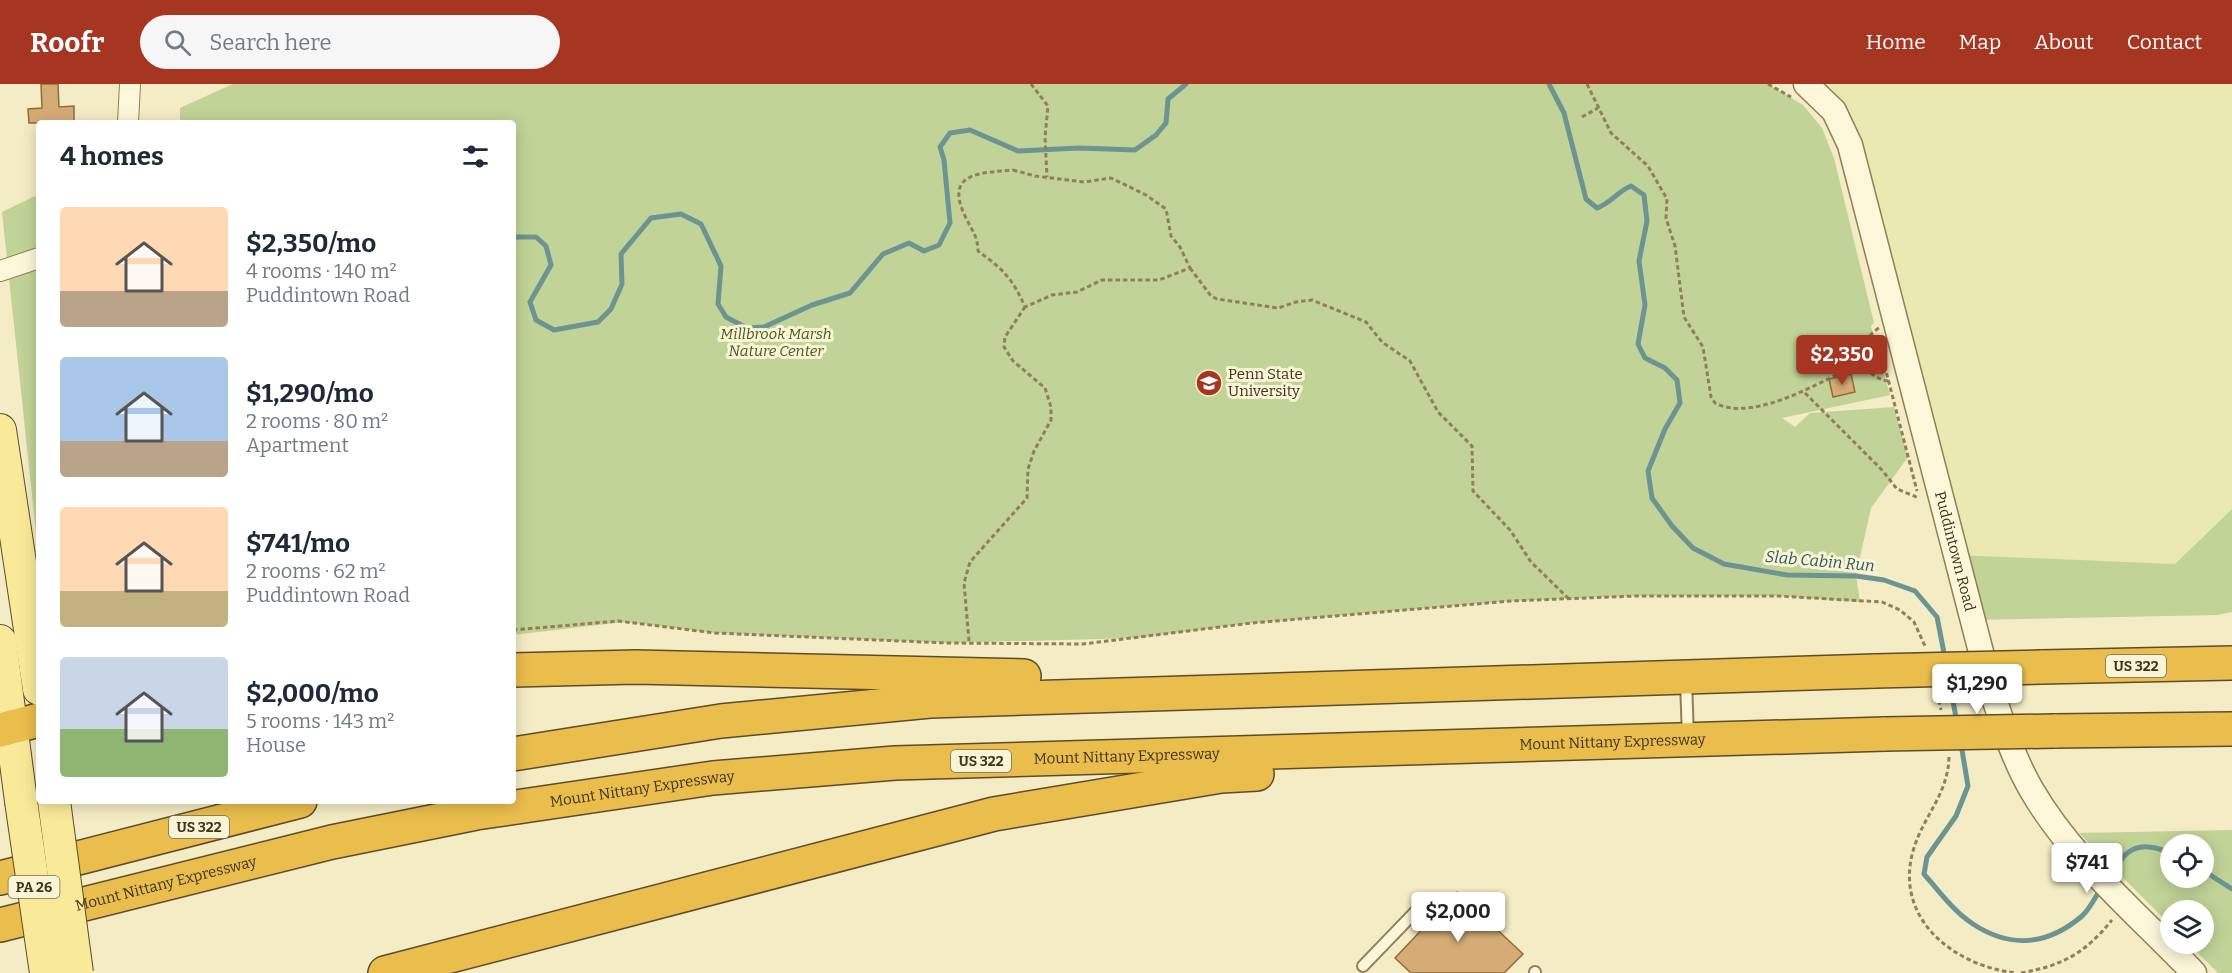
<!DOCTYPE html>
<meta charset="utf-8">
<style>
body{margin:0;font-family:Bitter,serif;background:#f6f6f7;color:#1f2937;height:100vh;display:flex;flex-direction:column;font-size:22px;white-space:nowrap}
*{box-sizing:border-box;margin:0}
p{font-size:20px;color:#747a83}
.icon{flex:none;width:33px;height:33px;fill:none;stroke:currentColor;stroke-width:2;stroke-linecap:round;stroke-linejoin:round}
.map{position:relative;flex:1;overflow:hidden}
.drawer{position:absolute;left:36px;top:36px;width:480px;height:684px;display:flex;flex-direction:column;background:#fff;border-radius:6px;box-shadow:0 3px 15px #0003}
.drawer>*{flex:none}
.fabs{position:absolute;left:2160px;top:750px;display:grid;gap:12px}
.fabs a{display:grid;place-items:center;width:54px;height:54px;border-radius:50%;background:#fff;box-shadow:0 3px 15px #0003;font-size:30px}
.price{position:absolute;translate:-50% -51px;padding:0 14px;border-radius:6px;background:#fff;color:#222;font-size:20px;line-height:39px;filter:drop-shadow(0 2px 3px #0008)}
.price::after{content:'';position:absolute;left:50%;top:36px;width:18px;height:14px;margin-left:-9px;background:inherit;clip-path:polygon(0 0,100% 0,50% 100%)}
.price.current{background:#a63521;color:#fff}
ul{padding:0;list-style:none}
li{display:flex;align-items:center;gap:18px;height:150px;padding:0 24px}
li span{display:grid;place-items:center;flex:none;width:168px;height:120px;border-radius:6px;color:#555}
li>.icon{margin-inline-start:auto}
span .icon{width:72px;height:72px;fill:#fffc;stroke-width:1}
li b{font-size:26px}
h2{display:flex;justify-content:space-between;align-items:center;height:72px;padding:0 24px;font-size:26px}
header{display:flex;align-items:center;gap:36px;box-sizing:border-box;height:84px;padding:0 30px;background:#a63521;color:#fff}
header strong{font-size:28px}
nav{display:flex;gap:33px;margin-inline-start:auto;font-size:21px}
.search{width:420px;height:54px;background:#f6f6f7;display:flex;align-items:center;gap:15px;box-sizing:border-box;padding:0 21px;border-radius:33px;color:#747a83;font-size:22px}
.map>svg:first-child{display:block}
</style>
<header>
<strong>Roofr</strong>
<div class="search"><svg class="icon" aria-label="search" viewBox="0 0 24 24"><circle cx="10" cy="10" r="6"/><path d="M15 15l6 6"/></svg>Search here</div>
<nav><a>Home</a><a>Map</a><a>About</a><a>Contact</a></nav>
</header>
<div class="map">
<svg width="2232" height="889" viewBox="0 0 2232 889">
<rect width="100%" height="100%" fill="#f3ecc4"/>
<path fill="#eae9b1" d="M1818,0H2232V425L2175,480L1969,472Z"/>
<g fill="#c2d397" fill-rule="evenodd">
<path d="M233,0H1768L1803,21L1822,44L1834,74L1874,239L1871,242L1890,311L1782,334L1795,343L1810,329L1894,323L1908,373L1871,424L1856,491L1860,518L1778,512H1635L1511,517L1252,539L1136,554L947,559L715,549L624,538L513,551V39H177L180,37V24Z"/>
<path d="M39,110V477L2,128Z"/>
<path d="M2232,425V528L2217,531L1973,536L1956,471L2175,480Z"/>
<path d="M2232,746V889H2218L2189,860H2204V826H2170V841L2079,749ZM2170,760H2204V794H2170Z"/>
</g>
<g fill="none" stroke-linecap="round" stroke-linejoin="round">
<g stroke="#6c9592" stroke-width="5">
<path d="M1549,0L1564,29L1586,115L1597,124C1611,119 1618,107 1631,102L1644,111L1647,137L1639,177L1645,221L1638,260L1645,274L1665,284L1677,296L1680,319L1665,345L1648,387L1652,414L1672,442L1693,464L1724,480L1787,491L1856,492L1884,496L1915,507L1937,533L1945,574"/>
<path d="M513,153H536L546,162L551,181L530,218L536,236L554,246L598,238L611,225L622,200L621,170L651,134L681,130L701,140L721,182L718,220L726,233L747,244L764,243L812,221L850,209L883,170L909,159L924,167L939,161L950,139L944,76L940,63L950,49L970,46L1018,67L1079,64L1135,66L1156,51L1166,39L1168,15L1186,0"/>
<path d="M1949,595L1957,639"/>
<path d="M1961,660L1968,702L1956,732L1927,773L1924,790C1938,806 1954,828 1973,840C2011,865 2048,861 2082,832C2090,825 2095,813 2101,805"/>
<path d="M2204,787L2232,805"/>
<path d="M2107,795C2126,766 2136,754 2170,769"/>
</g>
</g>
<g fill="#d5ac76" stroke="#926b3b" stroke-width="1.5">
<path d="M41,0H58L59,23L74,22V39H29L28,25L42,24Z"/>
<path d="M1851,290L1855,308L1833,313L1829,295Z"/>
<path d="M1457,808L1523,870L1504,889H1411L1395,874L1432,835L1421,821L1429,812L1442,824Z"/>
</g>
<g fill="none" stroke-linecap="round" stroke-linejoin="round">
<defs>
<g id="service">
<path d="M1686,597L1688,653"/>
<path d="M1363,882L1416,827"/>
<path d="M1535,889V888"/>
</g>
<g id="minor">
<path d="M128,39L130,0"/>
<path d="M0,187L39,174"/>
</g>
<g id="tertiary">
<path id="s1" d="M1806,0L1834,27L1850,61L1989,599C2001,635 2012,672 2031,705C2072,776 2138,830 2194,889"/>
</g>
<g id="primary">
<path d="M0,346L39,605"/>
<path d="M0,557L21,717"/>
</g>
<g id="motorway">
<path d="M2041,583L2232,579"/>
<path d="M513,586L636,583L1024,592"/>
<path d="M0,646L39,636"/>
<path d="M2054,647L2232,645"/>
<path d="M513,670L721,637L930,617L1875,587"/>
<path d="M0,794L300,717"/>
<path id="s2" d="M0,841L332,758L476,729L713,694L895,679L1885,650"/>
<path d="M385,889L994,730L1221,692L1257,690"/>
</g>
</defs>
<use href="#service" stroke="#907f58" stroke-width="14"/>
<use href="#minor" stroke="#907f58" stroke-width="22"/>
<use href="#tertiary" stroke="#907f58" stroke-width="27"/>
<use href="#primary" stroke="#5e4b2d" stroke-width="34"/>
<use href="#motorway" stroke="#5e4b2d" stroke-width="36"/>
<g stroke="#907f58" stroke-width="3" stroke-dasharray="4.5 3" stroke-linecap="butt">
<path d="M1031,0L1048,22L1045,53L1047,93"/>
<path d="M1587,0L1611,49L1648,82L1667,115L1666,134L1675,162L1684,233L1703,263L1711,313L1715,319C1755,340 1827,294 1864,277"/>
<path d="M1768,0L1791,13"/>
<path d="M1582,33L1598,24"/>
<path d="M1013,86L1035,92L1084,98L1111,94L1146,111L1166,125L1171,152L1180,163L1190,184L1159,196H1102L1077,208L1052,211L1025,223C1013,195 1003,185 978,167C978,152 971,145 965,132C944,88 981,89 1013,86Z"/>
<path d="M1190,184L1211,212L1217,215L1278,224L1296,218L1312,216L1366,238L1382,258L1410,277L1438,328L1472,362L1473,407L1510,446L1531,478L1569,515"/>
<path d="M1879,244C1855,258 1859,294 1889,297"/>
<path d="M1879,260L1917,407"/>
<path d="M1805,309L1882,386L1897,405L1919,414"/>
<path d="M513,546L618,537L715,549L947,559L1083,560L1252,539L1511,517L1635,512H1778L1882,518L1900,526L1914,538L1925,562"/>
<path d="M969,557L964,499L970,478L1027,414L1028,385L1034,367L1051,336V323L1045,304L1013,277L1004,263L1005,253L1025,223"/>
<path d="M1937,609L1941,626"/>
<path d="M1949,673C1948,711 1923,732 1913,767C1894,835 1954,882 2016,889"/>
<path d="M2021,889C2064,881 2085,869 2112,836"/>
</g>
<use href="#service" stroke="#fcf7d9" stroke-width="10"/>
<use href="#minor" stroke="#fcf7d9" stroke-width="20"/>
<use href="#tertiary" stroke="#fcf7d9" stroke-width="24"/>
<use href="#primary" stroke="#f9ea99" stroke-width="32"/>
<use href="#motorway" stroke="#eabe4d" stroke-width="33"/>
<defs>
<g id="primary-bridge">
<path d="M21,717L46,889"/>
<path d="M54,717L77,889"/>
</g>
<g id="motorway-bridge">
<path d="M1875,587L2041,583"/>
<path d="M1885,650L2054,647"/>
</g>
</defs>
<use href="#primary-bridge" stroke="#5e4b2d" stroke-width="34" stroke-linecap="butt"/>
<use href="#motorway-bridge" stroke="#5e4b2d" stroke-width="36" stroke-linecap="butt"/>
<use href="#primary-bridge" stroke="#f9ea99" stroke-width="32"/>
<use href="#motorway-bridge" stroke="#eabe4d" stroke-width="33"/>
</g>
<defs>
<symbol id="university-disc" viewBox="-11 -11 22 22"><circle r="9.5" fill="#a63521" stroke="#f9f4d5"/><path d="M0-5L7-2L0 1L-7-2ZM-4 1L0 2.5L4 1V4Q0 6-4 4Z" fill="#fff"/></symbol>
</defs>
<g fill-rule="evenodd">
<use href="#university-disc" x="1194" y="284" width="30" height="30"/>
</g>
<g text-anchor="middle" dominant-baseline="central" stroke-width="6" stroke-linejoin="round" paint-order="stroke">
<g fill="#f9f4d5" stroke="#776d55" stroke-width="1.5">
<rect x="2106" y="571" width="60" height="22" rx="4.5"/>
<rect x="951" y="666" width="60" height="22" rx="4.5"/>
<rect x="169" y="732" width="60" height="22" rx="4.5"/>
<rect x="8.5" y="792" width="51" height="22" rx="4.5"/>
</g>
<g font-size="14" font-weight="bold" fill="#3f331e">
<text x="2136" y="582">US 322</text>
<text x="981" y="677">US 322</text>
<text x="199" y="743">US 322</text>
<text x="34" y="803">PA 26</text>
</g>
<g font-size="15" font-style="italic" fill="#455d22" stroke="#f9f4d5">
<text x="776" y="250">Millbrook Marsh<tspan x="776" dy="17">Nature Center</tspan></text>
</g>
<g font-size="15" fill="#3f331e" stroke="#f9f4d5" text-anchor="start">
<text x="1228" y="290">Penn State<tspan x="1228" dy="17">University</tspan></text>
</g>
<g font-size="15" fill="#3f331e" stroke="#f9f4d5">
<text stroke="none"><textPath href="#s1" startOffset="496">Puddintown Road</textPath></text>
<text stroke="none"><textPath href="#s2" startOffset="1629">Mount Nittany Expressway</textPath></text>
<text stroke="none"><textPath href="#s2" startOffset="1143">Mount Nittany Expressway</textPath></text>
<text stroke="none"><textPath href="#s2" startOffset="657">Mount Nittany Expressway</textPath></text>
<text stroke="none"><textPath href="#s2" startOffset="171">Mount Nittany Expressway</textPath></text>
</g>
<g font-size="16" font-style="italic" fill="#2b5b60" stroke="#f9f4d5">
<text transform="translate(1820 477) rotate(5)">Slab Cabin Run</text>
</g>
</g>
</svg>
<div class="fabs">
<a><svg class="icon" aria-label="locate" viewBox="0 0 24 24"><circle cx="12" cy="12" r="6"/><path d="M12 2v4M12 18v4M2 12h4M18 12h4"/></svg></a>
<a><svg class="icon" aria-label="layers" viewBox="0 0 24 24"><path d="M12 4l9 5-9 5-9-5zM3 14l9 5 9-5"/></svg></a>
</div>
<b class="price current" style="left:1842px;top:302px">$2,350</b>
<b class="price" style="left:1977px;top:631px">$1,290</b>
<b class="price" style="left:2087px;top:810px">$741</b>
<b class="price" style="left:1458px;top:859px">$2,000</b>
<section class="drawer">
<h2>4 homes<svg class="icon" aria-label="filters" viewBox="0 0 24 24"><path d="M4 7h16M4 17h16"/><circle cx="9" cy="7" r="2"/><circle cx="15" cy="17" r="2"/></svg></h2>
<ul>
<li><span style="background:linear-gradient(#ffd9b3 70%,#b9a48a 0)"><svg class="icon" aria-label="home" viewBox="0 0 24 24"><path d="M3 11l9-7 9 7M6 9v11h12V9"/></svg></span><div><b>$2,350/mo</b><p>4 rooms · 140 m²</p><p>Puddintown Road</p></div></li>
<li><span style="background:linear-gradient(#a9c7e8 70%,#b9a48a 0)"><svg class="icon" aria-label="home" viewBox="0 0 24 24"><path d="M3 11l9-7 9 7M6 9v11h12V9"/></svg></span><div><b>$1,290/mo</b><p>2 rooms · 80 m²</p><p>Apartment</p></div></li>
<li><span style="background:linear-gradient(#ffd9b3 70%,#c2b280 0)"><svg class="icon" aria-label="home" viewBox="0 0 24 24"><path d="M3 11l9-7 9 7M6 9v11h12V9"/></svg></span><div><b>$741/mo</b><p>2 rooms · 62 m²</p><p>Puddintown Road</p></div></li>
<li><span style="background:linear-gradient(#c9d6e8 60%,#8fb573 0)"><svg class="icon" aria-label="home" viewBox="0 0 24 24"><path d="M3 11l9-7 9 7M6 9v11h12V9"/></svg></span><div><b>$2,000/mo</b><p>5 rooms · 143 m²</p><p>House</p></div></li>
</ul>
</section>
</div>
